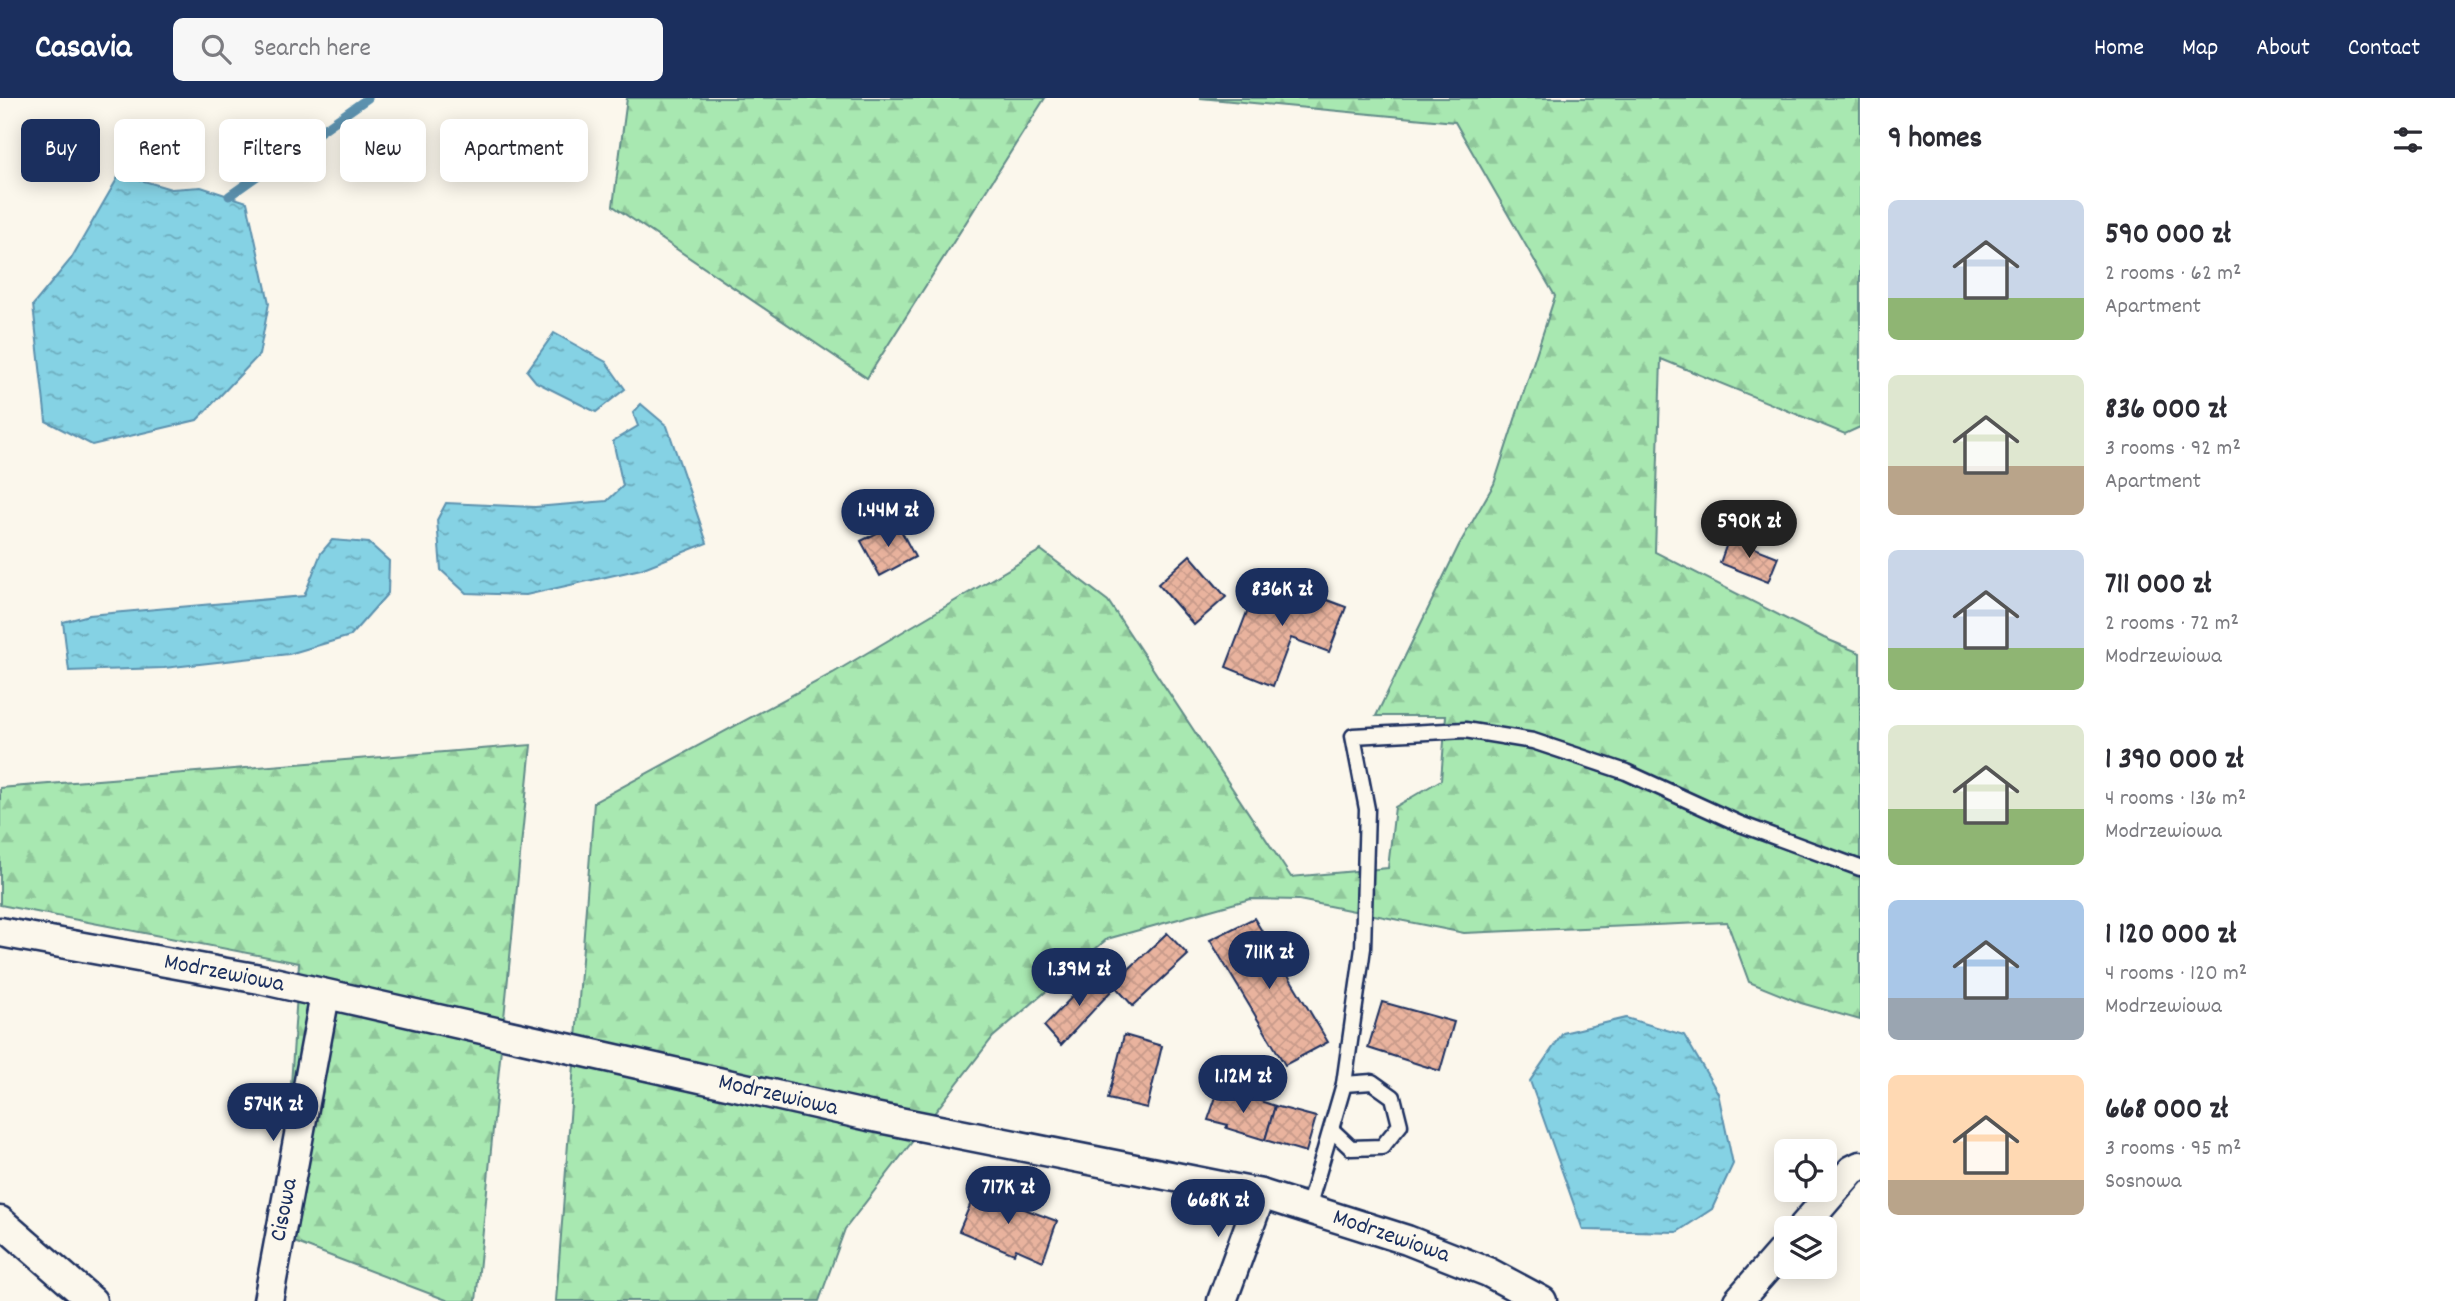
<!DOCTYPE html>
<meta charset="utf-8">
<style>
body{margin:0;font-family:Dekko,sans-serif;background:#f7f7f7;color:#2b2b33;height:100vh;display:flex;flex-direction:column;font-size:26px;white-space:nowrap}
*{box-sizing:border-box;margin:0}
p{font-size:23px;color:#7c7c81}
.icon{flex:none;width:38px;height:38px;fill:none;stroke:currentColor;stroke-width:2;stroke-linecap:round;stroke-linejoin:round}
.map{position:relative;flex:1;overflow:hidden}
.side{display:flex;flex-direction:column;background:#fff;width:595px}
.side>*{flex:none}
.hud{position:absolute;left:21px;top:21px;width:665px;height:63px;display:flex;gap:14px}
.buttons{position:absolute;left:1774px;top:1041px;display:grid;gap:14px}
.buttons a{display:grid;place-items:center;width:63px;height:63px;border-radius:10px;background:#fff;box-shadow:0 4px 18px #0003;font-size:35px}
.price{position:absolute;translate:-50% -60px;padding:0 16px;border-radius:24px;background:#1b2f5e;color:#fff;font-size:23px;line-height:46px;filter:drop-shadow(0 2px 4px #0008)}
.price::after{content:'';position:absolute;left:50%;top:42px;width:21px;height:16px;margin-left:-10px;background:inherit;clip-path:polygon(0 0,100% 0,50% 100%)}
.price.current{background:#222;color:#fff}
ul{padding:0;list-style:none}
li{display:flex;align-items:center;gap:21px;height:175px;padding:0 28px}
li span{display:grid;place-items:center;flex:none;width:196px;height:140px;border-radius:10px;color:#555}
li>.icon{margin-inline-start:auto}
span .icon{width:84px;height:84px;fill:#fffc;stroke-width:1}
li b{font-size:30px}
h2{display:flex;justify-content:space-between;align-items:center;height:84px;padding:0 28px;font-size:30px}
.pill{padding:0 24px;border-radius:10px;background:#fff;box-shadow:0 4px 18px #0003;font-size:24px;line-height:63px}
.pill.current{background:#1b2f5e;color:#fff}
header{display:flex;align-items:center;gap:42px;box-sizing:border-box;height:98px;padding:0 35px;background:#1b2f5e;color:#fff}
header strong{font-size:33px}
nav{display:flex;gap:38px;margin-inline-start:auto;font-size:24px}
.search{width:490px;height:63px;background:#f7f7f7;display:flex;align-items:center;gap:18px;box-sizing:border-box;padding:0 24px;border-radius:10px;color:#7c7c81;font-size:26px}
main{display:flex;flex:1;min-height:0}
.map>svg:first-child{display:block}
</style>
<header>
<strong>Casavia</strong>
<div class="search"><svg class="icon" aria-label="search" viewBox="0 0 24 24"><circle cx="10" cy="10" r="6"/><path d="M15 15l6 6"/></svg>Search here</div>
<nav><a>Home</a><a>Map</a><a>About</a><a>Contact</a></nav>
</header>
<main>
<div class="map">
<svg width="1860" height="1203" viewBox="0 0 1860 1203">
<defs>
<pattern id="forest-firs" width="22" height="20" patternUnits="userSpaceOnUse" patternTransform="scale(1.75)"><rect width="22" height="20" fill="#a8e8b1"/><path d="M5 1l3.5 6h-7zM16 11l3.5 6h-7z" fill="#90c79b"/></pattern>
<pattern id="water-ripples" width="26" height="14" patternUnits="userSpaceOnUse" patternTransform="scale(1.75)"><rect width="26" height="14" fill="#85d2e4"/><path d="M2 4q2-2 4 0t4 0M15 11q2-2 4 0t4 0" fill="none" stroke="#6cabbc"/></pattern>
<pattern id="building-cross-hatch" width="8" height="8" patternUnits="userSpaceOnUse" patternTransform="scale(1.75)"><rect width="8" height="8" fill="#e9b39e"/><path d="M0 0l8 8M0 8l8-8" fill="none" stroke="#c79a8a"/></pattern>
</defs>
<rect width="100%" height="100%" fill="#fbf7ec"/>
<filter id="ink" filterUnits="userSpaceOnUse"><feTurbulence type="fractalNoise" baseFrequency=".0143" numOctaves="2"/><feDisplacementMap in="SourceGraphic" scale="14" xChannelSelector="R" yChannelSelector="G"/><feConvolveMatrix kernelMatrix="1 2 1 2 8 2 1 2 1" color-interpolation-filters="sRGB"/></filter>
<g filter="url(#ink)">
<g fill="url(#forest-firs)" stroke="#628c88" stroke-width="2">
<path d="M627,0H1045L867,280L613,108Z"/>
<path d="M1200,0H1860V329L1845,336L1661,261L1655,454L1824,540L1860,555V922L1801,905L1749,884L1727,824L1464,835L1299,802L1250,801L1107,841L993,939L845,1131L819,1203H556L594,704L833,575L1041,452L1108,503L1291,779L1388,770L1395,709L1441,682L1446,618H1376L1459,447L1494,386L1555,198L1455,24Z"/>
<path d="M531,647L476,1203H449L281,1139L299,865L0,807V690Z"/>
</g>
<g fill="url(#water-ripples)" stroke="#5b91ae" stroke-width="2">
<path d="M120,76L171,91L201,89L247,104L269,205L259,257L197,322L92,347L46,323L33,207L71,161Z"/>
<path d="M554,235L606,264L625,291L596,314L536,284L527,273Z"/>
<path d="M641,306L667,328L707,445L641,471L526,497L466,495L441,472L437,422L446,405L535,409L607,403L623,388L613,343L638,328L633,315Z"/>
<path d="M332,442L369,445L389,463L388,495L350,538L289,556L164,570L69,573L63,524L89,517L304,498L321,455Z"/>
<path d="M1626,920L1684,937L1718,995L1733,1066L1712,1111L1677,1134L1583,1132L1530,983L1563,935Z"/>
</g>
<g fill="none" stroke-linecap="round" stroke-linejoin="round">
<path stroke="#5b91ae" stroke-width="9" d="M229,98L368,0"/>
</g>
<g fill="url(#building-cross-hatch)" stroke="#1b2f5e" stroke-width="2">
<path d="M897,425L915,459L880,478L861,443Z"/>
<path d="M1729,440L1778,459L1768,484L1720,465Z"/>
<path d="M1190,457L1226,499L1194,527L1158,486Z"/>
<path d="M1261,477L1346,509L1329,554L1291,540L1273,588L1226,569Z"/>
<path d="M1254,820L1328,944L1285,967L1210,842Z"/>
<path d="M1167,835L1188,857L1133,908L1113,886Z"/>
<path d="M1098,872L1113,891L1061,947L1044,928Z"/>
<path d="M1382,904L1454,924L1440,973L1368,950Z"/>
<path d="M1124,937L1162,948L1147,1010L1108,1001Z"/>
<path d="M1237,995L1275,1008L1265,1042L1226,1030L1228,1027L1208,1022L1217,996L1235,1001Z"/>
<path d="M1275,1008L1316,1019L1306,1054L1265,1042Z"/>
<path d="M976,1093L1057,1123L1043,1163L1016,1151L1014,1156L959,1133Z"/>
</g>
<g fill="none" stroke-linecap="round" stroke-linejoin="round">
<defs>
<g id="lane">
<path d="M1332,1032L1351,1050L1382,1049L1400,1027L1393,999L1372,984L1344,986"/>
<path d="M1308,1110L1344,986L1363,850L1367,711L1353,638L1465,632L1533,643L1626,674L1740,726L1860,770"/>
</g>
<g id="street">
<path d="M0,834L260,881L869,1018L1261,1096L1407,1142L1488,1174L1542,1203"/>
<path d="M0,1123L92,1203"/>
<path d="M1802,1130L1852,1072L1860,1068"/>
<path d="M268,1203L325,897"/>
<path d="M1222,1203L1261,1096"/>
<path d="M1738,1203L1787,1147"/>
</g>
</defs>
<use href="#lane" stroke="#1b2f5e" stroke-width="19"/>
<use href="#street" stroke="#1b2f5e" stroke-width="33"/>
<use href="#lane" stroke="#fbf7ec" stroke-width="14"/>
<use href="#street" stroke="#fbf7ec" stroke-width="28"/>
</g>
</g>
<g text-anchor="middle" dominant-baseline="central" stroke-width="7" stroke-linejoin="round" paint-order="stroke">
<g font-size="24" fill="#1b2f5e" stroke="#fbf7ec">
<text transform="translate(224 876) rotate(11)">Modrzewiowa</text>
<text transform="translate(778 998) rotate(13)">Modrzewiowa</text>
<text transform="translate(285 1112) rotate(-79)">Cisowa</text>
<text transform="translate(1391 1139) rotate(19)">Modrzewiowa</text>
</g>
</g>
</svg>
<div class="buttons">
<a><svg class="icon" aria-label="locate" viewBox="0 0 24 24"><circle cx="12" cy="12" r="6"/><path d="M12 2v4M12 18v4M2 12h4M18 12h4"/></svg></a>
<a><svg class="icon" aria-label="layers" viewBox="0 0 24 24"><path d="M12 4l9 5-9 5-9-5zM3 14l9 5 9-5"/></svg></a>
</div>
<b class="price" style="left:888px;top:451px">1.44M zł</b>
<b class="price current" style="left:1749px;top:462px">590K zł</b>
<b class="price" style="left:1282px;top:530px">836K zł</b>
<b class="price" style="left:1269px;top:893px">711K zł</b>
<b class="price" style="left:1079px;top:910px">1.39M zł</b>
<b class="price" style="left:1243px;top:1017px">1.12M zł</b>
<b class="price" style="left:273px;top:1045px">574K zł</b>
<b class="price" style="left:1008px;top:1128px">717K zł</b>
<b class="price" style="left:1218px;top:1141px">668K zł</b>
<div class="hud">
<a class="pill current">Buy</a>
<a class="pill">Rent</a>
<a class="pill">Filters</a>
<a class="pill">New</a>
<a class="pill">Apartment</a>
</div>
</div>
<section class="side">
<h2>9 homes<svg class="icon" aria-label="filters" viewBox="0 0 24 24"><path d="M4 7h16M4 17h16"/><circle cx="9" cy="7" r="2"/><circle cx="15" cy="17" r="2"/></svg></h2>
<ul>
<li><span style="background:linear-gradient(#c9d6e8 70%,#8fb573 0)"><svg class="icon" aria-label="home" viewBox="0 0 24 24"><path d="M3 11l9-7 9 7M6 9v11h12V9"/></svg></span><div><b>590 000 zł</b><p>2 rooms · 62 m²</p><p>Apartment</p></div></li>
<li><span style="background:linear-gradient(#dfe7d0 65%,#b9a48a 0)"><svg class="icon" aria-label="home" viewBox="0 0 24 24"><path d="M3 11l9-7 9 7M6 9v11h12V9"/></svg></span><div><b>836 000 zł</b><p>3 rooms · 92 m²</p><p>Apartment</p></div></li>
<li><span style="background:linear-gradient(#c9d6e8 70%,#8fb573 0)"><svg class="icon" aria-label="home" viewBox="0 0 24 24"><path d="M3 11l9-7 9 7M6 9v11h12V9"/></svg></span><div><b>711 000 zł</b><p>2 rooms · 72 m²</p><p>Modrzewiowa</p></div></li>
<li><span style="background:linear-gradient(#dfe7d0 60%,#8fb573 0)"><svg class="icon" aria-label="home" viewBox="0 0 24 24"><path d="M3 11l9-7 9 7M6 9v11h12V9"/></svg></span><div><b>1 390 000 zł</b><p>4 rooms · 136 m²</p><p>Modrzewiowa</p></div></li>
<li><span style="background:linear-gradient(#a9c7e8 70%,#9aa5b1 0)"><svg class="icon" aria-label="home" viewBox="0 0 24 24"><path d="M3 11l9-7 9 7M6 9v11h12V9"/></svg></span><div><b>1 120 000 zł</b><p>4 rooms · 120 m²</p><p>Modrzewiowa</p></div></li>
<li><span style="background:linear-gradient(#ffd9b3 75%,#b9a48a 0)"><svg class="icon" aria-label="home" viewBox="0 0 24 24"><path d="M3 11l9-7 9 7M6 9v11h12V9"/></svg></span><div><b>668 000 zł</b><p>3 rooms · 95 m²</p><p>Sosnowa</p></div></li>
</ul>
</section>
</main>
